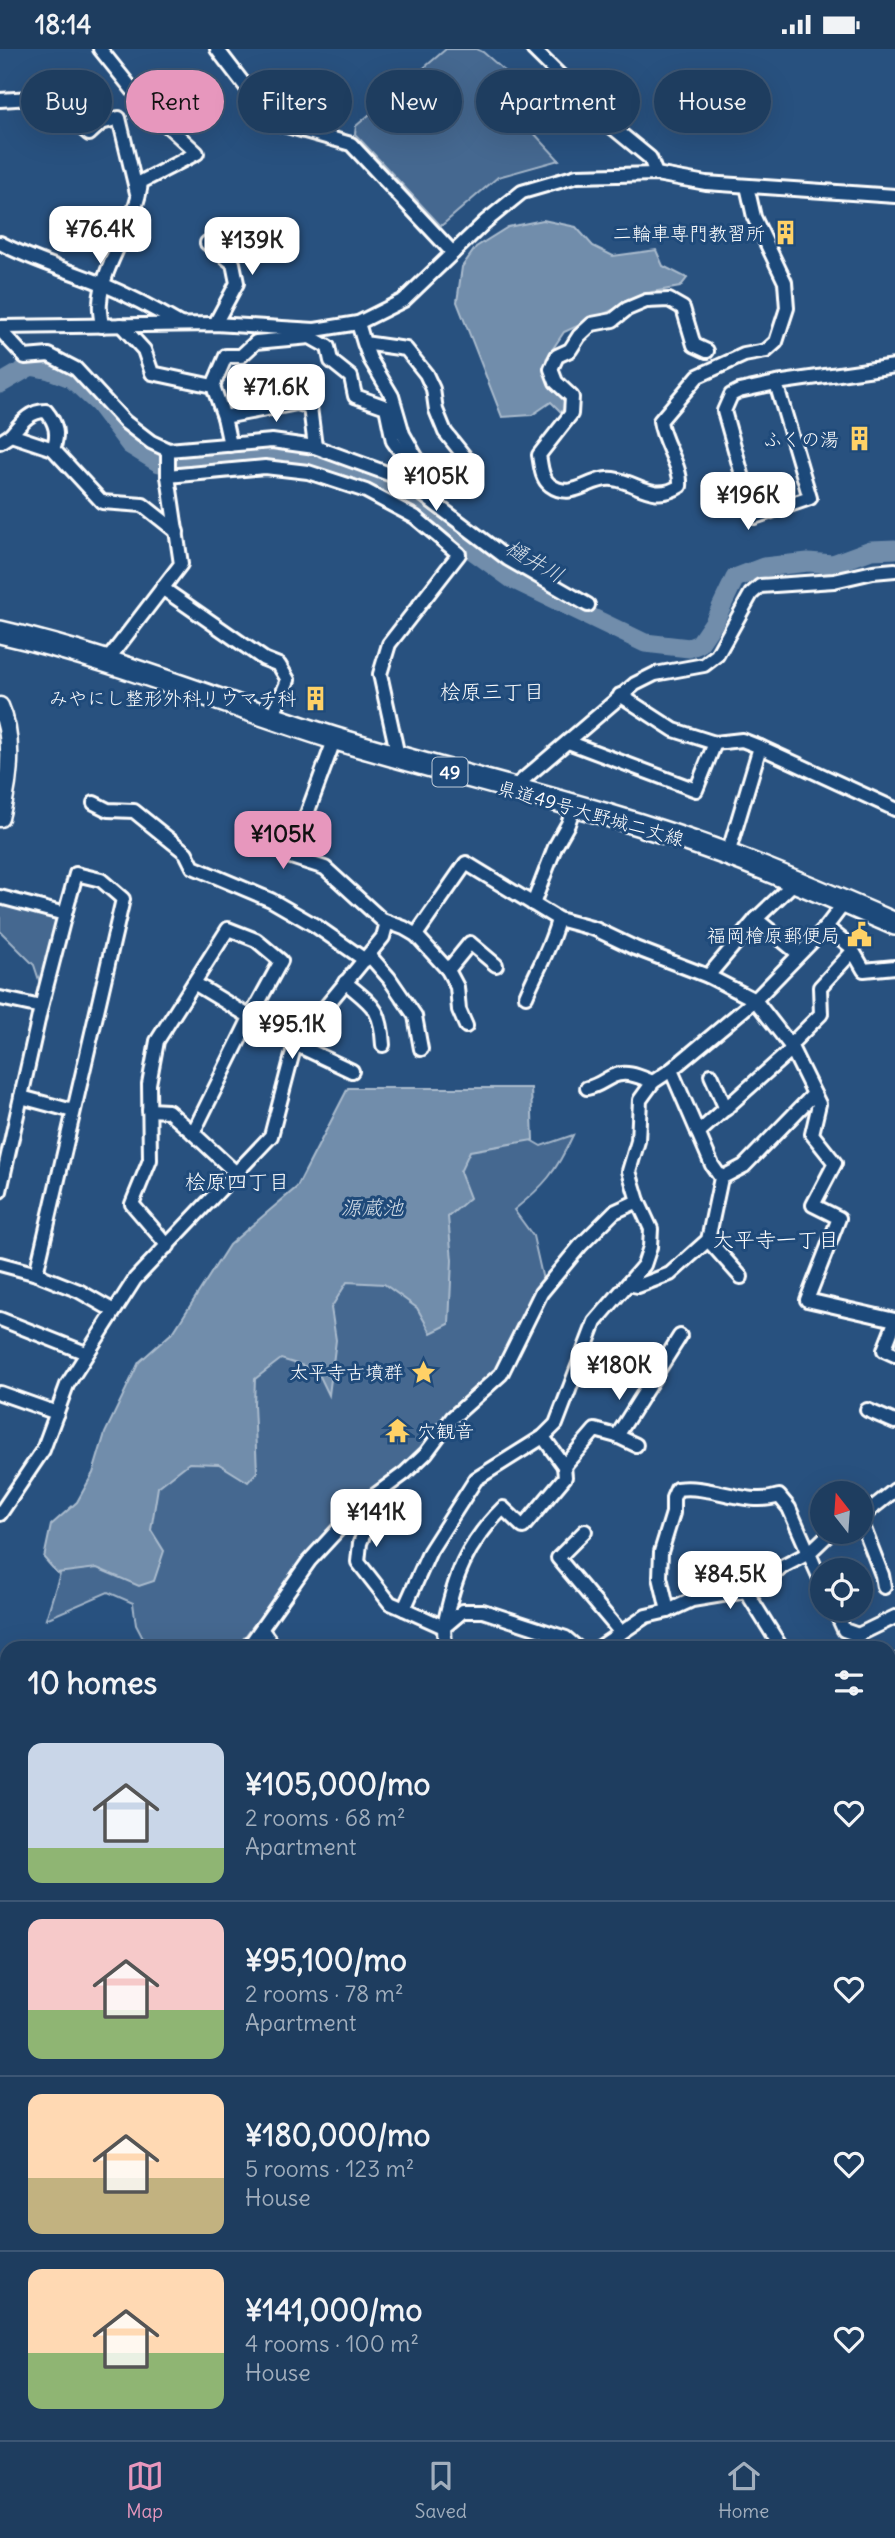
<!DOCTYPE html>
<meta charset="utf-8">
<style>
body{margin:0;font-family:Delius,"Klee One",sans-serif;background:#264465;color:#f1f3f6;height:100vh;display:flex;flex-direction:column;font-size:26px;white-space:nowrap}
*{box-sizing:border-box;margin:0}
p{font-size:23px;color:#a1aebd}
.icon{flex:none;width:38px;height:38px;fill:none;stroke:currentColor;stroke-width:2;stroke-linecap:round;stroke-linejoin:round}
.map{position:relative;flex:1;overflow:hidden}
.panel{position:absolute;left:0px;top:1592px;width:896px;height:800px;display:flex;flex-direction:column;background:#1e3d5f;border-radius:21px 21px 0 0;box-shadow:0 7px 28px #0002,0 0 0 2px #3c5674}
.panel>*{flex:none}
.banner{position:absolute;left:21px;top:21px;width:854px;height:63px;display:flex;gap:14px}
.needle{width:46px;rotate:343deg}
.controls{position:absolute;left:810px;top:1432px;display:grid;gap:14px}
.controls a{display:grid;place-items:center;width:63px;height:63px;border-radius:50%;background:#1e3d5f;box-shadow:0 7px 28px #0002,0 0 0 2px #3c5674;font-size:35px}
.price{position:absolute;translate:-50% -60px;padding:0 16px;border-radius:14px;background:#fff;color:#222;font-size:23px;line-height:46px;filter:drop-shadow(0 2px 4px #0008)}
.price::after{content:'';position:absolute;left:50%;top:42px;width:21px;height:16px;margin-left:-10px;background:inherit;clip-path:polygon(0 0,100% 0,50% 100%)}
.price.selected{background:#e797bd;color:#111}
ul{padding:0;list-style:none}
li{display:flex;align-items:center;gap:21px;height:175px;padding:0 28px}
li+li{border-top:2px solid #3c5674}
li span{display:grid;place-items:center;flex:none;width:196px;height:140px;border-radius:14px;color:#555}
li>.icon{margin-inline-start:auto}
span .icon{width:84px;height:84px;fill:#fffc;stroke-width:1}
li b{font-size:30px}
h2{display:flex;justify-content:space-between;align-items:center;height:84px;padding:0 28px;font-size:30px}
.chip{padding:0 24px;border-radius:32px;background:#1e3d5f;box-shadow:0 7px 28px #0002,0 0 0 2px #3c5674;font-size:24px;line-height:63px}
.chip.selected{background:#e797bd;color:#111}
.status{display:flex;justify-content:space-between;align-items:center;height:49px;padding:0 35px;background:#1e3d5f;direction:ltr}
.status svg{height:19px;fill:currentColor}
.dock{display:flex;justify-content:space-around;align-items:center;height:98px;border-top:2px solid #3c5674;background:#1e3d5f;font-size:19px;color:#a1aebd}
.dock a{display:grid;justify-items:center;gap:4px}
.dock .selected{color:#e797bd}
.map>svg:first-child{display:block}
</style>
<div class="status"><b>18:14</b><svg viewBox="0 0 49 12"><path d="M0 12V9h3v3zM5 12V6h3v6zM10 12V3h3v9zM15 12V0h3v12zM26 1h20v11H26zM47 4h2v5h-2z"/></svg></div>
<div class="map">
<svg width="895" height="2391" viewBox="0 0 895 2391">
<rect width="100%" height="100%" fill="#28517f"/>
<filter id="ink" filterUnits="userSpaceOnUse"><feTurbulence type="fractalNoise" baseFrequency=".0143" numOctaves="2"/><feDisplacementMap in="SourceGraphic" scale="14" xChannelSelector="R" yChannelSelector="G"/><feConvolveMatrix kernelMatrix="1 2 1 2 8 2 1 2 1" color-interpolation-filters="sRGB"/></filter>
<g filter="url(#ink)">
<g fill="#446890" stroke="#a2b4c8" stroke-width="2">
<path d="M446,0H476L483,3L537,50L549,67L532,82L559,111L498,128L441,177L355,85L356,77Z"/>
<path d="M0,856L60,870L41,937L34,916L0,882Z"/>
<path d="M520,1085L541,1097L573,1086C556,1123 545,1136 514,1161L533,1187L543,1231L498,1322L450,1366L404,1419L306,1509L239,1595L235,1599H148L136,1576L133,1554L108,1543L46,1570L62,1518L146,1472L155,1430L246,1329L323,1253L345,1223L442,1185L454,1123L468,1092Z"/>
<path d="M0,2203L7,2209V2311L0,2320Z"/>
</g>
<g fill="#718dab" stroke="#aabbcd" stroke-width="2">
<path d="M543,171L576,178L593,197L613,207L656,201L663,217L687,229L680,238L652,243L564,283L546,310L548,334L568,356L561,363L551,353L532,366L502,368L457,253L462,218L476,198L508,178Z"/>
<path d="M348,1039H531L533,1091L470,1102L460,1123L470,1149L448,1168L452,1211L449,1275L431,1284L417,1259L384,1235L347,1233L331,1259L336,1291L329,1346L317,1321L281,1310L255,1330L254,1355L257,1423L248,1433L219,1415L189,1414L158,1438L151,1481L164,1502L154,1532L139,1537L97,1519L57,1524L44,1509L51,1476L77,1453L93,1424L105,1384L139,1313L174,1282L229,1196L297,1138Z"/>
<path d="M370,2385H509L505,2391H373Z"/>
</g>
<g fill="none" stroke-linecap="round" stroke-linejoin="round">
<g stroke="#aabbcd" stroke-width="3.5">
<path d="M893,2137L892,2147L895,2162"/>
<path d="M892,2224L891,2218L895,2202"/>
<path d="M889,2250L895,2246"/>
</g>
<g stroke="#718dab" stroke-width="19">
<path d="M0,335L31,317L50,321L71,329L99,355L130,396L159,414L242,405L317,414L389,441L512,530L645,594L689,599L699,595L714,573L735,529L764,518L808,513L833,515L871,501L895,500"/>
<path d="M889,1883L895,1879"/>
<path d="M889,2051L895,2056"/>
<path d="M0,2327L7,2319"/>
</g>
<defs>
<g id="minor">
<path d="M100,0L144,55L197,104L141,133C137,174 102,214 100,254C99,261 101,269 102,277"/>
<path d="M217,0L273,73L351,95L453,204"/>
<path d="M533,0L611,77L650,109L656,125"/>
<path d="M0,51L46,48L89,85L101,74L119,69L137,144"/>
<path d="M0,194C32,211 68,221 102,235C128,246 155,260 180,275"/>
<path d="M207,194L233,214L237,234L215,275"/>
<path d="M358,274L364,294L406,300L426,325L433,340L436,361L445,383L465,408L458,434L442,422L420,415L403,385L392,347L370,310L364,294"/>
<path d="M121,276L144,301L152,324L213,337L224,368L230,396"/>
<path d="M0,278L215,275L315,281L358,274L404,251L485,173L522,143L577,127L656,125L706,134L895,147"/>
<path d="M0,281L25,308L49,306L76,320L125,373L151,393L168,401L272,392L315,398L392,426L426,448L508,510L588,556"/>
<path d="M707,302L694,296L683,259L669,251L646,252L627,260L613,271L592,275L579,287L570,301L557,307L551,320L556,333L572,348L571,365L539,406C541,416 541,429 550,436C573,453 591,427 613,430C638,433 653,454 680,437C682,418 663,394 660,372L698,327L744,306L766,302L776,293L787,259L785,233L754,168L747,137"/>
<path d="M776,334L810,449L754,468L724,362L731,346L739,342L776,334L895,317"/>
<path d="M213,337L226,307H241L256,293L310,288L328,298L331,312L351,328L355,347L386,358L393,392L403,406"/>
<path d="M224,368L297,354L310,358L315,398"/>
<path d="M11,386C21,374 29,362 46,362C56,374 59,385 53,400"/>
<path d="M0,393L11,386L53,400L102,453L143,456L177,483"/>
<path d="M392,426L416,408"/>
<path d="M168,427L265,418L308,423L366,442L415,468L459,505L389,595L380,625L398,707"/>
<path d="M162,539L264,610L279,616L288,631L272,669"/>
<path d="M106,613L181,515L168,427V401"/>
<path d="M620,646L674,681L715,694L742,691L760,698"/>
<path d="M335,689L291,808L325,819L382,871L404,879L416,886L448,921L457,938L459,961L466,977"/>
<path d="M568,693L696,741L715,694"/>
<path d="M512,740L635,635L655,625L704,616L717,606L751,545L760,537L834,532L873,523L895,521"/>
<path d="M94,754L108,761L134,762L186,804L193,818L271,851L316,877L365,911"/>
<path d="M728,805L760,698L895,760"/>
<path d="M0,848L65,865L76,825L101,831L123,850L36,1225L79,1242L114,1262"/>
<path d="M845,853L826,878L850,897L864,921L895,918"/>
<path d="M533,855L555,798L568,775L574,757"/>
<path d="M756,870L799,905"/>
<path d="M416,886L466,814L558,870L595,880L635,899L708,927L755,951L790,996L819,1055L812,1085L835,1114L813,1156L839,1169L807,1251L895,1271"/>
<path d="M369,906L389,929L415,967L421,1000"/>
<path d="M448,921L470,894L496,916"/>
<path d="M708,927L756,870L796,832"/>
<path d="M345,933C372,956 381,958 383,996"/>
<path d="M194,934L295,995L352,1022"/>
<path d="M526,947C537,921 552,896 558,870"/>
<path d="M0,949L41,958L65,865"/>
<path d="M790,996L821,965L820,938L853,902"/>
<path d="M711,1026L726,1060"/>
<path d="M587,1039C598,1037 604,1031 613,1027C627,1021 640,1028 653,1033"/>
<path d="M21,1048L73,1062"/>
<path d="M149,1061L168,1062L193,1084"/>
<path d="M698,1084L792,1000"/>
<path d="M721,1129L744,1117L814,1045"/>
<path d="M0,1142L41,958"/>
<path d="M708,1191L741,1228"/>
<path d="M168,1197L132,1155L150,1111L149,1035L157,992L228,880L256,891L281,912L251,967L193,1084L237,1125"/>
<path d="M0,1215L41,1226"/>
<path d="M628,1235L638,1237L670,1225L708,1191L721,1129L712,1116L671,1021"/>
<path d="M0,1270L86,1304"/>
<path d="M895,1273L884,1301L895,1306"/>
<path d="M0,1344L57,1364"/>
<path d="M867,1361L895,1373"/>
<path d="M617,1387L636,1396"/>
<path d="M543,1388L564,1417L595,1381L617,1387L680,1287"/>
<path d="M372,1448L375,1457L360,1494L358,1513L390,1554L404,1560"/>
<path d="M0,1465L43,1401L67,1336L135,1230L271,1087L295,995L383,888L387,873"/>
<path d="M861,1468L895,1441"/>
<path d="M861,1472L882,1526L884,1538"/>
<path d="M585,1482L558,1509L621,1584"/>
<path d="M746,1542L782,1600"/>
<path d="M834,1559L844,1581L858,1586"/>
<path d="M668,1562L660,1528L661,1503L673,1464V1449L677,1440C711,1435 747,1458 779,1447L789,1459L822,1534"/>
<path d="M444,1578C454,1528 466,1496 503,1459L523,1478L565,1428L564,1417"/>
<path d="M444,1578L463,1562H483L566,1589L579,1600"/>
<path d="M262,1581L276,1600"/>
<path d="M247,1600L309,1512L359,1458L405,1424L426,1404L452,1369L501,1325L541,1244L580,1197L614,1163L638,1152"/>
<path d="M445,1600L444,1578L404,1560L430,1502L476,1430L543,1388L556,1375L595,1273L644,1216L650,1198L651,1180L638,1152L629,1122L638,1092L640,1051L653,1033L671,1021L755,951L826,878"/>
<path d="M597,1600L646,1567L668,1562L692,1551L746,1542L767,1532L782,1518L809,1504L832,1482"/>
<path d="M851,1600L858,1586L895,1568"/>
<path d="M889,1612H895"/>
<path d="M0,1768L7,1764"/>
<path d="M889,1768L895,1770"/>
<path d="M889,1829L895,1822"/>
<path d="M889,1853L895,1856"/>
<path d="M0,1866H7"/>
<path d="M0,1977L7,1980"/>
<path d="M889,2072L895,2075"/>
<path d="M889,2134L895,2132"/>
<path d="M889,2237L895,2226"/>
<path d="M0,2359L7,2350"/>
<path d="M214,2385L217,2391"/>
<path d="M802,2385L805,2391"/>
<path d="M0,2386L7,2391"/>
<path d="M113,2391L116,2385"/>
<path d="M667,2391V2385"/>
<path d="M705,2391L710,2385"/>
<path d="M756,2391L761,2385"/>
<path d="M844,2391L845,2385"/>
</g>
<g id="tertiary">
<path d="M0,657C15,690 9,734 0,769"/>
<path d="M889,1691H895"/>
<path d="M889,1971L895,1967"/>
<path d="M0,2193L7,2198"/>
<path d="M332,2385L335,2391"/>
<path d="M190,2391L194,2385"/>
</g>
<path id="primary" d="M0,583C114,609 222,654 333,689C464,729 600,758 729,806C785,827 840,851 895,875"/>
</defs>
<use href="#minor" stroke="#fff" stroke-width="18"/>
<use href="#tertiary" stroke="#fff" stroke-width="21"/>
<use href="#primary" stroke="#fff" stroke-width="26"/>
<use href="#minor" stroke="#1f4a7a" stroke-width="12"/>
<use href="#tertiary" stroke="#1f4a7a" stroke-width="16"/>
<use href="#primary" stroke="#1f4a7a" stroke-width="21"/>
</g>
</g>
<defs>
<symbol id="building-bare" viewBox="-9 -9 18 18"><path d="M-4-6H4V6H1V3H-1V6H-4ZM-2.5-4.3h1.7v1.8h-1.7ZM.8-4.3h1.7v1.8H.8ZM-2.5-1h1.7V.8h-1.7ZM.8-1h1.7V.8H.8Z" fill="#ffd166" stroke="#1f4a7a" stroke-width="2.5" paint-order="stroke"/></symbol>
<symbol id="civic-bare" viewBox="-9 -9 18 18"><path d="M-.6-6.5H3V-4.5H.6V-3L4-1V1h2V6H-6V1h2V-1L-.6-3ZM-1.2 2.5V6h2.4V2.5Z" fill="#ffd166" stroke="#1f4a7a" stroke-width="2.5" paint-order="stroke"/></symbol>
<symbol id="sight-bare" viewBox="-9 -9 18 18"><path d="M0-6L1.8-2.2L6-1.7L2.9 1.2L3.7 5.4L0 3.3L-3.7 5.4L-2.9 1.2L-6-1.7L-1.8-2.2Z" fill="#ffd166" stroke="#1f4a7a" stroke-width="2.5" paint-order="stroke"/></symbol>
<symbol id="temple-bare" viewBox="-9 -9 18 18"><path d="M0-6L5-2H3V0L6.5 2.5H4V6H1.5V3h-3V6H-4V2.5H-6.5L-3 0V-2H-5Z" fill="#ffd166" stroke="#1f4a7a" stroke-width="2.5" paint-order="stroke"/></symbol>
</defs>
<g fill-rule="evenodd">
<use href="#building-bare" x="768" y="166" width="35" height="35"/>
<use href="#building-bare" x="842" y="372" width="35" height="35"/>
<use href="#building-bare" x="298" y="632" width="35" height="35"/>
<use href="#civic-bare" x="842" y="868" width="35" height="35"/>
<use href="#sight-bare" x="406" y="1306" width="35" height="35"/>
<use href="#temple-bare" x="380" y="1364" width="35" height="35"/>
</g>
<g text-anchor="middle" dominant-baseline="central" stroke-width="6" stroke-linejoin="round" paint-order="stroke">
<rect fill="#1f4a7a" stroke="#bcc9d7" stroke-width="2" x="432.5" y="708.5" width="35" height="29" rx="5"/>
<g font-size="18" font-weight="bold" fill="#fff">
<text x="450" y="723">49</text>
</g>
<g font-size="19" fill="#fff" stroke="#1f4a7a" text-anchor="end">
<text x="765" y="184">二輪車専門教習所</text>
<text x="839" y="390">ふくの湯</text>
<text x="296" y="649">みやにし整形外科リウマチ科</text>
<text x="840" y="886">福岡檜原郵便局</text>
<text x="403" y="1323">太平寺古墳群</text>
<text x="417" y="1382" text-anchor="start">穴観音</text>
</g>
<g font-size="19" fill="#fff" stroke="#1f4a7a">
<text transform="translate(591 764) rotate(16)">県道49号大野城二丈線</text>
</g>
<g font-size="21" font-style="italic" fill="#d4dde6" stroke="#1f4a7a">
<text transform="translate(535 512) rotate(30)">樋井川</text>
<text x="372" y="1158">源蔵池</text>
</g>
<g font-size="21" fill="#fff" stroke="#1f4a7a">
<text x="492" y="642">桧原三丁目</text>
<text x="237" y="1132">桧原四丁目</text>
<text x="776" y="1190">大平寺一丁目</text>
</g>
</g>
</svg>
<div class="controls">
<a><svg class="needle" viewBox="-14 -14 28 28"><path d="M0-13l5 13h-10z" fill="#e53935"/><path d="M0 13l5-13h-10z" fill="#a1aebd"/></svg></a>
<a><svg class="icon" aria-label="locate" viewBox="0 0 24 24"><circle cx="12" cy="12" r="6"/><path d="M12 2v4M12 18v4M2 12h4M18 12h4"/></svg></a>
</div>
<b class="price" style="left:100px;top:217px">¥76.4K</b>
<b class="price" style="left:252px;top:228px">¥139K</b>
<b class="price" style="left:276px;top:375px">¥71.6K</b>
<b class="price" style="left:436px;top:464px">¥105K</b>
<b class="price" style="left:748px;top:483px">¥196K</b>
<b class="price selected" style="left:283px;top:822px">¥105K</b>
<b class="price" style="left:292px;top:1012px">¥95.1K</b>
<b class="price" style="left:619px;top:1353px">¥180K</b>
<b class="price" style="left:376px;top:1500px">¥141K</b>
<b class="price" style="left:730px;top:1562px">¥84.5K</b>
<div class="banner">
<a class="chip">Buy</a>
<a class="chip selected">Rent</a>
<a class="chip">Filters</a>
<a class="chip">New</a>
<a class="chip">Apartment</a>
<a class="chip">House</a>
</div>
<section class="panel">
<h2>10 homes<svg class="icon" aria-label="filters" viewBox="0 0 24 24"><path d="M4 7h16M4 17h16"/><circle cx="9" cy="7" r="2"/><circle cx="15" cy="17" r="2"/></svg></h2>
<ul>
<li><span style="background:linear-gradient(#c9d6e8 75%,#8fb573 0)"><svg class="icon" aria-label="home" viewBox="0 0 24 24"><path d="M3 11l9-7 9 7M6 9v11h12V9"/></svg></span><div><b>¥105,000/mo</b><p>2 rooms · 68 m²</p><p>Apartment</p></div><svg class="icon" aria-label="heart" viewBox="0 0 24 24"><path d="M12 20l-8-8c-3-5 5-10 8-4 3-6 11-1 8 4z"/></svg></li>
<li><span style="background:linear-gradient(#f6c9c9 65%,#8fb573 0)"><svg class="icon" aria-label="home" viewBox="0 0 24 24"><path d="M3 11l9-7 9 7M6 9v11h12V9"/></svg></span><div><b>¥95,100/mo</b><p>2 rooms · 78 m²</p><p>Apartment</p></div><svg class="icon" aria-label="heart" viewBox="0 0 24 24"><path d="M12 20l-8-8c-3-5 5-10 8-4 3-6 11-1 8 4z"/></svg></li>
<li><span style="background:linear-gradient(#ffd9b3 60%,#c2b280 0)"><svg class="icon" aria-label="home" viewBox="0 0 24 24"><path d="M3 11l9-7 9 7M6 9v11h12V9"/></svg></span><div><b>¥180,000/mo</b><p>5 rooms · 123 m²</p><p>House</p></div><svg class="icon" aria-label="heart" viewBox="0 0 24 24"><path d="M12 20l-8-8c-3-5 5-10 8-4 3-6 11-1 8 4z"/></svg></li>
<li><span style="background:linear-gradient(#ffd9b3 60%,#8fb573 0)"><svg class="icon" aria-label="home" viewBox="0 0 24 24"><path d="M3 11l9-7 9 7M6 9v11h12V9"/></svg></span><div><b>¥141,000/mo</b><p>4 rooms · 100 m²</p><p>House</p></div><svg class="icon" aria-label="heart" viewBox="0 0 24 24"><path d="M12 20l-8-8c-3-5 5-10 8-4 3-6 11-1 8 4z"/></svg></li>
</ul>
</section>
</div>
<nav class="dock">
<a class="selected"><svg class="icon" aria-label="map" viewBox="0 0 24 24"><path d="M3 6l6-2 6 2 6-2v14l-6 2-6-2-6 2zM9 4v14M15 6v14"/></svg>Map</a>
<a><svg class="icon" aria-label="saved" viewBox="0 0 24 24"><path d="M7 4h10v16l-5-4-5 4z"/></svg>Saved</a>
<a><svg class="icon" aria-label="home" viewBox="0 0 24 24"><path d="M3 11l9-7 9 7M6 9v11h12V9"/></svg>Home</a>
</nav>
